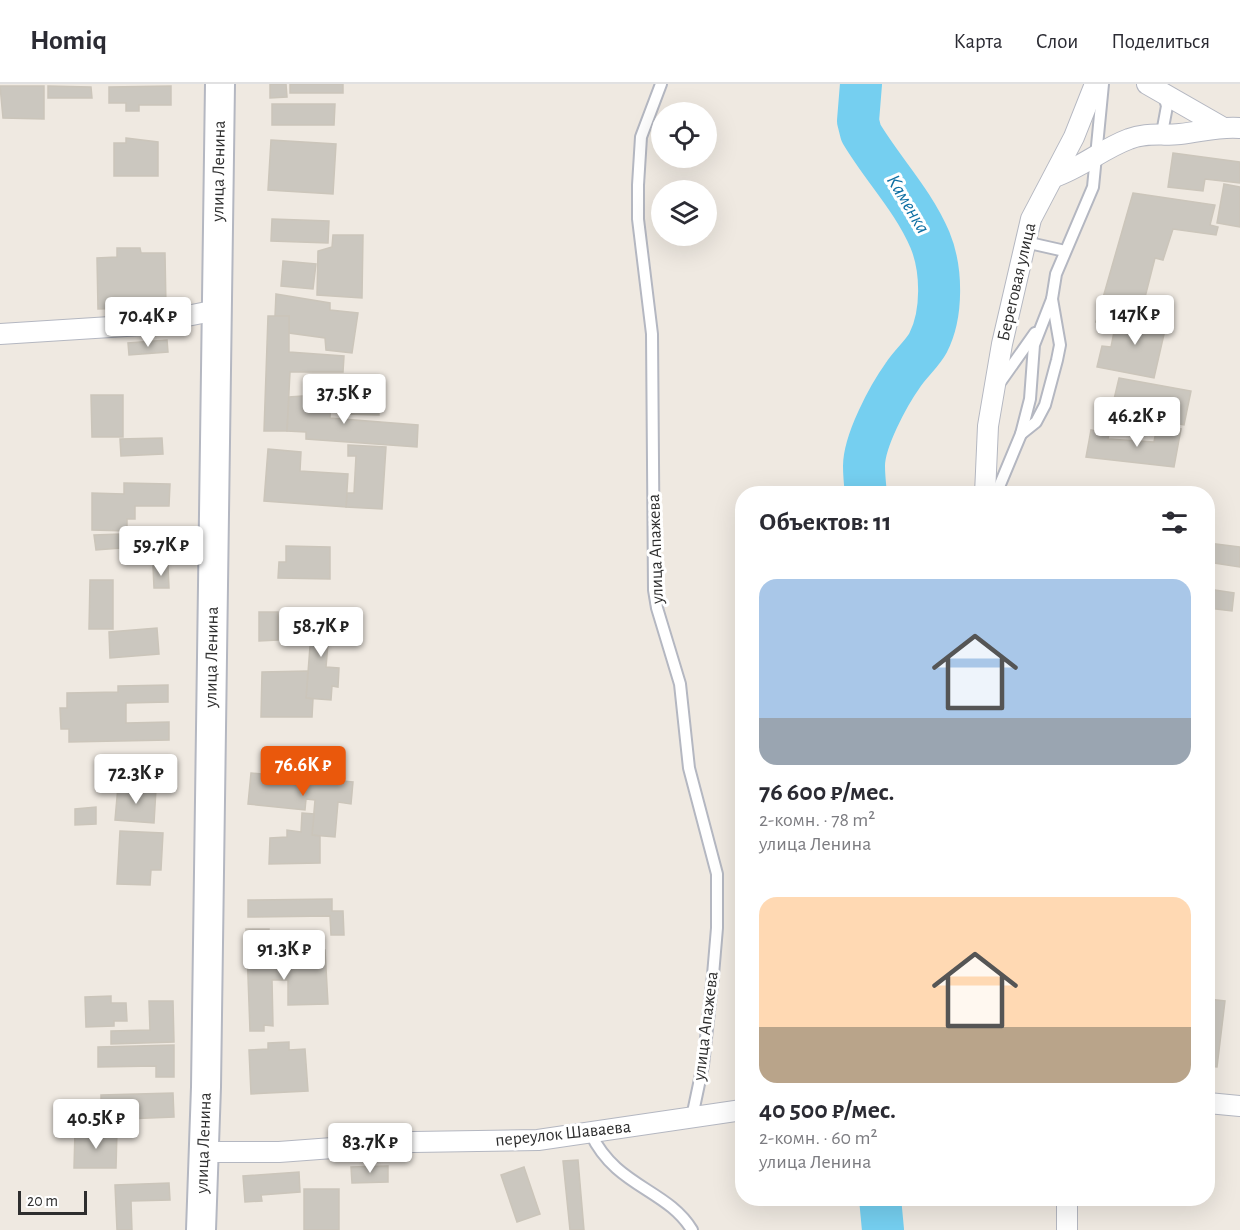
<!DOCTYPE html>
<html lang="ru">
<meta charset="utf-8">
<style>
body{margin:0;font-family:"Alegreya Sans",sans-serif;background:#f7f7f7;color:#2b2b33;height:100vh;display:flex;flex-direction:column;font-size:22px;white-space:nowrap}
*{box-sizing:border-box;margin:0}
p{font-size:20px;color:#7c7c81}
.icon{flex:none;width:33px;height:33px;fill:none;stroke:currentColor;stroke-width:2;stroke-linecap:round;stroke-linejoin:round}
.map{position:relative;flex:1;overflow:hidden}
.drawer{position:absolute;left:735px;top:402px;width:480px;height:720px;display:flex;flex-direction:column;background:#fff;border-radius:24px;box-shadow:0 6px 24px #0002}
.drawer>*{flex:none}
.buttons{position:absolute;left:651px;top:18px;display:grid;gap:12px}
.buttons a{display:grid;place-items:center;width:66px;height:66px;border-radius:50%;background:#fff;box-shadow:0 6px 24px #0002;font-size:30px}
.scale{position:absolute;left:18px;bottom:15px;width:69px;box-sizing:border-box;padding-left:6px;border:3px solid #2e2e2e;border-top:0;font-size:16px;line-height:21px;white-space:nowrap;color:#2e2e2e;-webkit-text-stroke:4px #fff;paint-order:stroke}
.price{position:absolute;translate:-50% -51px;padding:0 14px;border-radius:6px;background:#fff;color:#222;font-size:20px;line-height:39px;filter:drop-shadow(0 2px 3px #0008)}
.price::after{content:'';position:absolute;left:50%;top:36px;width:18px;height:14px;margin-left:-9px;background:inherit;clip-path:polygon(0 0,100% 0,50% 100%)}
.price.current{background:#ea580c;color:#fff}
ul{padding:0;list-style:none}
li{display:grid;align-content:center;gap:12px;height:318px;padding:0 24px}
li span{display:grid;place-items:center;height:186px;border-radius:18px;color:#555}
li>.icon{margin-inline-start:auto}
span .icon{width:108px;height:108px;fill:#fffc;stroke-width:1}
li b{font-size:26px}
h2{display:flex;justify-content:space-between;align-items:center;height:72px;padding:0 24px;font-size:26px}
header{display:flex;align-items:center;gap:36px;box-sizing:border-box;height:84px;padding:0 30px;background:#fff;border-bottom:2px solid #e1e1e2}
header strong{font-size:28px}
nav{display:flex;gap:33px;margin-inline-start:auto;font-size:21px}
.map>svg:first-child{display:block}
</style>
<header>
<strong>Homiq</strong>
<nav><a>Карта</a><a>Слои</a><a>Поделиться</a></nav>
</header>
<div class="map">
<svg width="1240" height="1146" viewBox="0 0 1240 1146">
<rect width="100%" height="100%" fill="#efe9e1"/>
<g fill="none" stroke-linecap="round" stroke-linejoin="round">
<g stroke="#75cff0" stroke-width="42">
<path d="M861,0L858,37L861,49C883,86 913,116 930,156C942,185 943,230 928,259C922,270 910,280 903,291C888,312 864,357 864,382C864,391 865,401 866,410"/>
<path d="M880,1114L883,1146"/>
</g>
</g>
<g fill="#cbc7bf" stroke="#cbc5ba" stroke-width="1.5">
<path d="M270,0H286L287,13L270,14Z"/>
<rect x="290" y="0" width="53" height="9"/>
<path d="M0,2H44V35L3,34Z"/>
<path d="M48,2L91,3L92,14H48Z"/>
<path d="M171,2V21H139V27H126V19H109V3Z"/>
<path d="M272,20H335L334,41H272Z"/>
<path d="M126,54L158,58V92H114V59H126Z"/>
<path d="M271,56L336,60L333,110L268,106Z"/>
<path d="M1173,69L1240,78V99L1205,95L1203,107L1168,103Z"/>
<path d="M1224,100L1240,103V143L1217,139Z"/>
<path d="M1133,109L1215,121L1210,141L1218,143L1216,151L1173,145L1163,176L1155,174L1141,229L1123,226L1119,244L1096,238Z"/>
<path d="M272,135L329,137L328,159L271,157Z"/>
<path d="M333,151H363L362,214L317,211L318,167L332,163Z"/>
<path d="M117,164H140L141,169H165L166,223L98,225L97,174L117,173Z"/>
<path d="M283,177L316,180L313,205L281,202Z"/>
<path d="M276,210L330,219V226L358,229L352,269L326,266L325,254L289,249V232H275Z"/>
<path d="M1123,226L1167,237L1154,294L1097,283L1102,262L1111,263L1115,243L1119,244Z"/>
<path d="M268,232H289V268L344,272L343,288H290L287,347H264Z"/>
<path d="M167,256L168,268L129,271L128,259Z"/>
<path d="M341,292L380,293L379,331L339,330Z"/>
<path d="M1119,294L1191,307L1184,341L1111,328Z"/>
<path d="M331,310L330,334L418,341L417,363L306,355V348L287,347L289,313Z"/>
<path d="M91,311H123V353H92Z"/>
<path d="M1157,342L1181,345L1174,383L1086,373L1091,346L1109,350L1108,355L1154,358Z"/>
<path d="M162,354L163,370L121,372L120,355Z"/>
<path d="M348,361L386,363L382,425L346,423L347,409H354L356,372H348Z"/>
<path d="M268,365L301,368L300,387L348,390L346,423L264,417Z"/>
<path d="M124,399L170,400L169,422H135V435H127V447L92,446V409L124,410Z"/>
<path d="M120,450L121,464L96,466L94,451Z"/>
<rect x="150" y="450" width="18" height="12"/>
<path d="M1208,459L1240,463V483L1208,478Z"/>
<path d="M286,462L330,463V495L278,494L279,478H286Z"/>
<path d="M153,482H168L169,504H154Z"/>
<path d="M90,496H113V545H89Z"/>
<path d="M1208,505L1234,509L1232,527L1208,524Z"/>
<path d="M313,524L331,525L326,583L339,584L338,603L332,602L331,616L306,614Z"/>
<path d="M259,528H278V556L259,557Z"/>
<path d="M157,544L159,570L110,574L109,548Z"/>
<path d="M308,587L306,614L313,615L312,633H261L262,588Z"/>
<path d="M168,601V618L126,619V639L169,638V656L69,658V645H61L60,624H67V609L118,608V602Z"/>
<path d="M251,689L353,698L351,720L338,718L335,753L312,751L315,716L306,715L305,726L248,720Z"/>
<path d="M118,702L156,705L154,739L115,736Z"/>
<path d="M96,723V740L75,741V725Z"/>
<path d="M302,729L314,730L312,751L320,752V779L269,780L270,754L287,753V746L301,748Z"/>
<path d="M120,747L163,749L161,786H151L150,801L117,800Z"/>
<path d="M332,815V827H343L344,851H331L330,832L248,833V816Z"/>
<path d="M246,845H269V866H247Z"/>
<path d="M247,866H325L328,920L288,921V896H272L273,942L264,941V947H250Z"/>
<path d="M111,912V919H126L127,937H114V942L86,943L85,913Z"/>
<path d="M1208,915L1225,917L1217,983L1208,982Z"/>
<path d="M149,917H173L174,958L111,960V947L150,946Z"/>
<path d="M289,958V966L305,965L308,1007L251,1010L249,966L268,965V959Z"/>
<path d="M174,961V993H156V982L98,983V963Z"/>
<path d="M173,1009L174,1033L101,1036V1011Z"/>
<path d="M75,1047H117L116,1084H74Z"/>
<path d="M578,1076L584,1146H570L563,1077Z"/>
<path d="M388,1082V1098L352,1099L351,1083Z"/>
<path d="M524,1083L540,1130L517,1138L501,1091Z"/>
<path d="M299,1088L300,1108L261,1111L262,1117L245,1118L243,1092Z"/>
<path d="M169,1099L170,1116L131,1117L132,1146H117L115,1101Z"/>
<rect x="304" y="1105" width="35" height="41"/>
</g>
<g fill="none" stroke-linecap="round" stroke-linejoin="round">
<defs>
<g id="lane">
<path d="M661,0L641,53L638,101V135L652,250L654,506L657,524L680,600L689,684L717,790V844L713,891L703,981L692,1033"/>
<path d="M1162,49L1167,22L1164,12"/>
<path d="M1025,158L1065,167"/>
<path d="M1001,297L1035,249"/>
<path d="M1021,350L1036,338L1045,321L1057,276L1060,261L1052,215"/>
<path d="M996,410L1021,350L1030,315L1034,261L1052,215L1056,190L1093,103L1103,0"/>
<path d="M591,1050C616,1103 667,1105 692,1146"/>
</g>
<g id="street">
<path d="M1147,0L1222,43"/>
<path d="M1054,93C1081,84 1102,65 1129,55C1146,48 1162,52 1180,50C1201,48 1219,42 1240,44"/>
<path d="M0,250L142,241L217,226"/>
<path d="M985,410L988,342L1002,260L1031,135L1074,53L1095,0"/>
<path d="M1208,1019L1240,1022"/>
<path d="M204,1068H279L413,1058L538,1056L742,1026"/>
<path d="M1067,1114V1146"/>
</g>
<path id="secondary" d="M201,1146L206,1003L220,0"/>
</defs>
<use href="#lane" stroke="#b4b7c1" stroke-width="14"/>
<use href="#street" stroke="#b4b7c1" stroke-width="22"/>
<use href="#secondary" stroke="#b4b7c1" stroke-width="32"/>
<use href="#lane" stroke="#fff" stroke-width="10"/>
<use href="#street" stroke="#fff" stroke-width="20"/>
<use href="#secondary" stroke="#fff" stroke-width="28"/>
</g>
<g text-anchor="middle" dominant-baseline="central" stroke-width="6" stroke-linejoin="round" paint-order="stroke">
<g font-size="18" fill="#2e2e2e" stroke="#fff">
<text transform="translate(219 87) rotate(-89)">улица Ленина</text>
<text transform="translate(1017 198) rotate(-77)">Береговая улица</text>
<text transform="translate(656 465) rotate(-92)">улица Апажева</text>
<text transform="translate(212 573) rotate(-89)">улица Ленина</text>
<text transform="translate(706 942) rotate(-83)">улица Апажева</text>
<text transform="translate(563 1050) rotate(-6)">переулок Шаваева</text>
<text transform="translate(204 1059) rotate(-88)">улица Ленина</text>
</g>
<g font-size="20" font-style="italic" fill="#0d6fa3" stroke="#fff">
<text transform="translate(908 120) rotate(59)">Каменка</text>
</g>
</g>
</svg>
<div class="buttons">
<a><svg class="icon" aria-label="locate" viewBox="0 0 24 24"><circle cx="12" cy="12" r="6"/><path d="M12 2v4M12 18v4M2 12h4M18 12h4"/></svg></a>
<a><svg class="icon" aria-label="layers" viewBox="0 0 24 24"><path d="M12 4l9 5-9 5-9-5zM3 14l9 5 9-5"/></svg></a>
</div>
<div class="scale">20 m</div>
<b class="price" style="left:1135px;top:262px">147K ₽</b>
<b class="price" style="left:148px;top:264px">70.4K ₽</b>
<b class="price" style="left:344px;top:341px">37.5K ₽</b>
<b class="price" style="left:1137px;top:364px">46.2K ₽</b>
<b class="price" style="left:161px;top:493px">59.7K ₽</b>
<b class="price" style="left:321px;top:574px">58.7K ₽</b>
<b class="price current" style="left:303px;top:713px">76.6K ₽</b>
<b class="price" style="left:136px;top:721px">72.3K ₽</b>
<b class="price" style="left:284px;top:897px">91.3K ₽</b>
<b class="price" style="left:96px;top:1066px">40.5K ₽</b>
<b class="price" style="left:370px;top:1090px">83.7K ₽</b>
<section class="drawer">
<h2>Объектов: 11<svg class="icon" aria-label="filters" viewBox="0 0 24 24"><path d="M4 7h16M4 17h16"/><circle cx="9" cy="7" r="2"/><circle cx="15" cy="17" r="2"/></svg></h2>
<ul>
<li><span style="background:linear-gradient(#a9c7e8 75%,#9aa5b1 0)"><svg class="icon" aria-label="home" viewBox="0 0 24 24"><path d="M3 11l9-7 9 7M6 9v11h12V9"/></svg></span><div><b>76 600 ₽/мес.</b><p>2-комн. · 78 m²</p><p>улица Ленина</p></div></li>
<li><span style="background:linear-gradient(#ffd9b3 70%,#b9a48a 0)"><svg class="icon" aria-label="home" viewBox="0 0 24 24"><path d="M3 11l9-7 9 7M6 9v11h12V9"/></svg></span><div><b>40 500 ₽/мес.</b><p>2-комн. · 60 m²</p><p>улица Ленина</p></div></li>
</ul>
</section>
</div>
